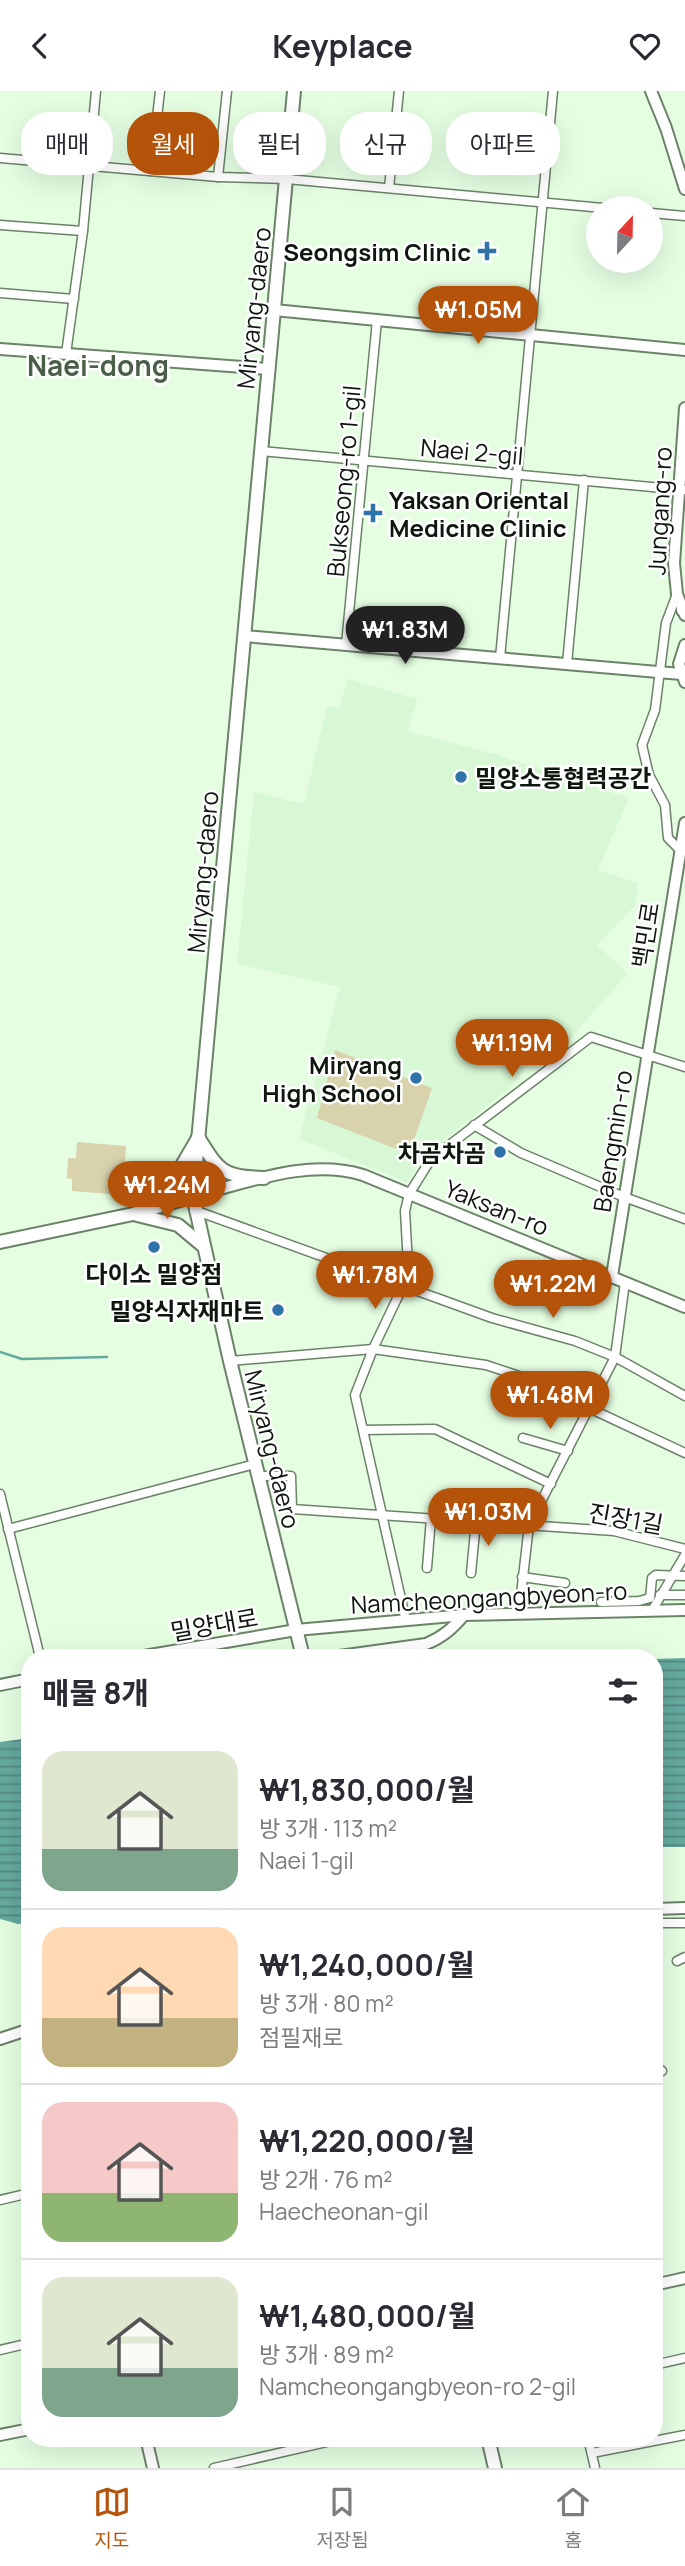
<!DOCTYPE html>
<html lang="ko">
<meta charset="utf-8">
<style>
body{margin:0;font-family:Manrope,"Noto Sans KR",sans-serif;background:#f7f7f7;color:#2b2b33;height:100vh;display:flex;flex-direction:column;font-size:26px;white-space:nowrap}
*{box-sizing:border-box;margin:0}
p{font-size:23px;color:#7c7c81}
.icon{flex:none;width:38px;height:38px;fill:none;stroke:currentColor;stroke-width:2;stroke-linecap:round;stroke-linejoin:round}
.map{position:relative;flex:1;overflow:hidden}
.panel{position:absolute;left:21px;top:1558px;width:642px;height:798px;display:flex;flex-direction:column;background:#fff;border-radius:28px;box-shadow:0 7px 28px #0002}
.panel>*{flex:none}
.banner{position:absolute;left:21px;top:21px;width:644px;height:63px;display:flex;gap:14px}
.needle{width:46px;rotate:22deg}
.controls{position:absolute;left:586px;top:105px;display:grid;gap:14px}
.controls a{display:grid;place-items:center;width:77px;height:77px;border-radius:50%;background:#fff;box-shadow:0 7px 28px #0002;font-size:35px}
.price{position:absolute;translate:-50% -60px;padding:0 16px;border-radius:24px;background:#b45309;color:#fff;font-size:23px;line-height:46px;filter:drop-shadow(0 2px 4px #0008)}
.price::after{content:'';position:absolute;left:50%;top:42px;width:21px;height:16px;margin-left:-10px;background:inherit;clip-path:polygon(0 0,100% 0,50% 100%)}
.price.current{background:#222;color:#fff}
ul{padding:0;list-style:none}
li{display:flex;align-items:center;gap:21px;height:175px;padding:0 21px}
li+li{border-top:2px solid #e1e1e2}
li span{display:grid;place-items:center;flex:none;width:196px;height:140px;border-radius:21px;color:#555}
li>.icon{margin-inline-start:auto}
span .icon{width:84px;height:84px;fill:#fffc;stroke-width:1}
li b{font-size:30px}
h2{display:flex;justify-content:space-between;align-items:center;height:84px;padding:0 21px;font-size:30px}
.pill{padding:0 24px;border-radius:28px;background:#fff;box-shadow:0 7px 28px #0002;font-size:24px;line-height:63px}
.pill.current{background:#b45309;color:#fff}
header{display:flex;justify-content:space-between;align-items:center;height:91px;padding:0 21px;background:#fff;font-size:32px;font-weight:700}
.tabs{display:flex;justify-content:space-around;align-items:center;height:98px;border-top:2px solid #e1e1e2;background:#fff;font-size:19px;color:#7c7c81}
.tabs a{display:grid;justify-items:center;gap:4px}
.tabs .current{color:#b45309}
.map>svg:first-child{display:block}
</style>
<header><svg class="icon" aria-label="back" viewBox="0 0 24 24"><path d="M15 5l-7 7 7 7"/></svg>Keyplace<svg class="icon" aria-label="heart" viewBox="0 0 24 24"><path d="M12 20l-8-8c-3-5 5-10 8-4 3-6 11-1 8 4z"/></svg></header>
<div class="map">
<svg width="685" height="2377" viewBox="0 0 685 2377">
<defs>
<pattern id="water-rules" width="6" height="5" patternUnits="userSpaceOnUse" patternTransform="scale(1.75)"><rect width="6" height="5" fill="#65a99f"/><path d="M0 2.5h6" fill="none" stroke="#528980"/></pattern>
</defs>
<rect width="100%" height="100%" fill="#e5fee2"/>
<path fill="#d8f7d4" d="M348,588L417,608L408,640L501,665L629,707L598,779L637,792L636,814L597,854L628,882L568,950L540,940L529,973L505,1001L428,1061L407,1091L299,1048L340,896L237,873L254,701L304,713L327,615L339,617Z"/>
<g fill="#d8d3ad">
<path d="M335,959L432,997L409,1063L317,1027Z"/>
<path d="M77,1051L126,1055L123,1104L72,1100V1088L67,1087L68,1067H76Z"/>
</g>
<g fill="url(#water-rules)">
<path d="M685,1567V1756H655V1568Z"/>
<path d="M30,1647V1831L18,1833L0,1828V1651Z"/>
</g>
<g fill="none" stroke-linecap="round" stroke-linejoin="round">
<path stroke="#65a99f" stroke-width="2.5" d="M0,1261L22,1268L107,1266"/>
<defs>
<g id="minor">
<path d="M227,0L218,86L287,88L603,117"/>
<path d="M0,67L218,86"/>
<path d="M151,80L160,0"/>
<path d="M389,97L399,0"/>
<path d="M651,122L685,125"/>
<path d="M0,134L83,140L66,263"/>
<path d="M83,140L96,0"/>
<path d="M0,202L74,208"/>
<path d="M261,360L685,399"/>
<path d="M677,503L666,532L655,619L642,654L649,684L665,714L668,747L680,759"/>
<path d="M346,554L377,229"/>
<path d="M500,567L553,0"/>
<path d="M567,573L584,389"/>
<path d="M474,1034L521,1062L624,1106L685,1128"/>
<path d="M194,1119L492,1227L575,1250L615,1266L685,1305"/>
<path d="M230,1270L373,1258L486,1274L525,1287L685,1362"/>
<path d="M363,1339L435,1338L551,1393"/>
<path d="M523,1347L568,1360"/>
<path d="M258,1385H291L292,1418L614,1440L685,1458"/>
<path d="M0,1403L40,1566"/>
<path d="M8,1438L255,1373"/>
<path d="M427,1477L431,1427"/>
<path d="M471,1482L476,1430"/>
<path d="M522,1486L565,1492"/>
<path d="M660,1504H685"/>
<path d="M601,1511L639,1510L650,1507L652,1487L656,1484L685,1485"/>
<path d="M653,1518L685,1464"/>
<path d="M519,1521L529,1434L615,1266L625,1191"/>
<path d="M406,1530L355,1304L373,1258L403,1195L408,1174L405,1120L409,1103L431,1068L591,946L685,976"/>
<path d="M654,1832H685"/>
<path d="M677,1870L685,1866"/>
<path d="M654,1974L662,1980"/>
<path d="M0,2109L30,2102"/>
<path d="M0,2259L30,2252"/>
<path d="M654,2274L685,2267"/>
<path d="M588,2347L595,2377"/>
<path d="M592,2362L685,2344"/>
<path d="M214,2377L344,2347"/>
</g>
<g id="tertiary">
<path d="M651,0L666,37L685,98"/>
<path d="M274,219L685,259"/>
<path d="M0,258L268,278"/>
<path d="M685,317L674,472L677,503L685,524"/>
<path d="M244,545L681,583"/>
<path d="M685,554L679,573L685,591"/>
<path d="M193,1105C248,1092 306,1067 363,1084L685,1216"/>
<path d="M612,1185L685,732"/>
<path d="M138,1566L296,1539L464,1524L685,1519"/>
<path d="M332,1566L426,1553C443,1546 453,1537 464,1524"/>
<path d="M0,1594L30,1588"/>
<path d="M654,1818L685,1817"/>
<path d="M0,1948L30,1938"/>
<path d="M654,2194L685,2187"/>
<path d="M0,2344L30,2338"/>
<path d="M146,2347L153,2377"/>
</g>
<g id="secondary">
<path d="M683,519H685"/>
<path d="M198,1046C220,1082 223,1085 264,1087"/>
<path d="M151,1115L170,1095L198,1047"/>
<path d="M137,1124L178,1134L202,1154"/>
<path d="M0,1151L133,1123L193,1105"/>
</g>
<g id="primary">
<path d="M294,0L193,1105L230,1270L303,1566"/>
<path d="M488,2347L495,2377"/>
</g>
</defs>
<use href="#minor" stroke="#6c8269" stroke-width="11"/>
<use href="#tertiary" stroke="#6c8269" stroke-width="14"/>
<use href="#secondary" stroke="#6c8269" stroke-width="16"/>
<use href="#primary" stroke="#6c8269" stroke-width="16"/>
<use href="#minor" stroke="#fff" stroke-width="8"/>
<use href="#tertiary" stroke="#fff" stroke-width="10"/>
<use href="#secondary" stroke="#fff" stroke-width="12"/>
<use href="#primary" stroke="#fff" stroke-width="12"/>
</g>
<g fill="#2f73a8" stroke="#fff" stroke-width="2.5">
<path d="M483.5 149.5h7v7h7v7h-7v7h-7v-7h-7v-7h7z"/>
<path d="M369.5 411.5h7v7h7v7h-7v7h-7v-7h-7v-7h7z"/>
<circle cx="461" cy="686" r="7"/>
<circle cx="416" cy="987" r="7"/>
<circle cx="500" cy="1061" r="7"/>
<circle cx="154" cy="1156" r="7"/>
<circle cx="278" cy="1219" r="7"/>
</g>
<g text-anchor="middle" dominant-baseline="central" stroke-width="5" stroke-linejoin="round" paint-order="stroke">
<g font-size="24" font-weight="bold" fill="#0e170d" stroke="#fff" text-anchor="end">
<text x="471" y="160">Seongsim Clinic</text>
<text x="389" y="408" text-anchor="start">Yaksan Oriental<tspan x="389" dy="28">Medicine Clinic</tspan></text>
<text x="475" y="686" text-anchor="start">밀양소통협력공간</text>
<text x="402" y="973">Miryang<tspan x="402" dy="28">High School</tspan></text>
<text x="486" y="1061">차곰차곰</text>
<text x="154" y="1182" text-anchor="middle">다이소 밀양점</text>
<text x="264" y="1219">밀양식자재마트</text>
</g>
<g font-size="24" fill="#0e170d" stroke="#fff">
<text transform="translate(253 217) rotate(-84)">Miryang-daero</text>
<text transform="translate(472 360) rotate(5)">Naei 2-gil</text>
<text transform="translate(343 390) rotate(-85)">Bukseong-ro 1-gil</text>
<text transform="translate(659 420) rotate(-87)">Jungang-ro</text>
<text transform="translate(202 781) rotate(-85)">Miryang-daero</text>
<text transform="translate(645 844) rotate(-81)">백민로</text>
<text transform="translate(612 1050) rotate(-81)">Baengmin-ro</text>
<text transform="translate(497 1116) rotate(22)">Yaksan-ro</text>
<text transform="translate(273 1358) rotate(76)">Miryang-daero</text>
<text transform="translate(626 1427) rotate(10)">진장1길</text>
<text transform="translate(489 1506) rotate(-3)">Namcheongangbyeon-ro</text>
<text transform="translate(214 1533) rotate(-10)">밀양대로</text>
</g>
<g font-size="28" font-weight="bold" fill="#495f47" stroke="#fff">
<text x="98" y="274">Naei-dong</text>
</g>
</g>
</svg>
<div class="controls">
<a><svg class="needle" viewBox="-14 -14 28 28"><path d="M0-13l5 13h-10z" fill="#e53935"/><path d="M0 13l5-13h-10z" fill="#7c7c81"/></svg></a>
</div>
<b class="price" style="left:478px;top:255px">₩1.05M</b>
<b class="price current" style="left:405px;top:575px">₩1.83M</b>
<b class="price" style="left:512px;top:988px">₩1.19M</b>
<b class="price" style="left:167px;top:1130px">₩1.24M</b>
<b class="price" style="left:375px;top:1220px">₩1.78M</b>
<b class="price" style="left:553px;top:1229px">₩1.22M</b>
<b class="price" style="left:550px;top:1340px">₩1.48M</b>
<b class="price" style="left:488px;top:1457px">₩1.03M</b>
<div class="banner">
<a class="pill">매매</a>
<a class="pill current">월세</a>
<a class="pill">필터</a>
<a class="pill">신규</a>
<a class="pill">아파트</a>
</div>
<section class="panel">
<h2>매물 8개<svg class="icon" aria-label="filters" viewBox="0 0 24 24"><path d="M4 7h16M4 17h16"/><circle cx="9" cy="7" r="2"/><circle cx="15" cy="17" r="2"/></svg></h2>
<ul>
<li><span style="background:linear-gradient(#dfe7d0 70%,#7fa58c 0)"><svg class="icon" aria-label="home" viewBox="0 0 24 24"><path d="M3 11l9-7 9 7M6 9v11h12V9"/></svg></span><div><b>₩1,830,000/월</b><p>방 3개 · 113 m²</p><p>Naei 1-gil</p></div></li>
<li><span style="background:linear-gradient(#ffd9b3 65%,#c2b280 0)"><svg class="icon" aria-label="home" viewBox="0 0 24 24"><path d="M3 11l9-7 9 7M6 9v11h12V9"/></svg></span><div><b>₩1,240,000/월</b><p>방 3개 · 80 m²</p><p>점필재로</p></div></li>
<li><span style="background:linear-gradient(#f6c9c9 65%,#8fb573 0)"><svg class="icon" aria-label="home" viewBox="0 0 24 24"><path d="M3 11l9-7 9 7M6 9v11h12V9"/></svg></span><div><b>₩1,220,000/월</b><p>방 2개 · 76 m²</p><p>Haecheonan-gil</p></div></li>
<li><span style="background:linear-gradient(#dfe7d0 65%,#7fa58c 0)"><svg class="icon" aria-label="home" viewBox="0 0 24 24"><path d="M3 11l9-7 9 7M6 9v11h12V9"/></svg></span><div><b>₩1,480,000/월</b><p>방 3개 · 89 m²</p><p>Namcheongangbyeon-ro 2-gil</p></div></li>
</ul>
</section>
</div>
<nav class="tabs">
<a class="current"><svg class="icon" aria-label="map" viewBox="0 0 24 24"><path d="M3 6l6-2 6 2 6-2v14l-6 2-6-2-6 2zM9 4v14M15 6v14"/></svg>지도</a>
<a><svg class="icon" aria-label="saved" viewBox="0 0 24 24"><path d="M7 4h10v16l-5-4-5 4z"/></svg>저장됨</a>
<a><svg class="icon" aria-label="home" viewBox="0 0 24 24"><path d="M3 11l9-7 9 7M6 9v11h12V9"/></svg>홈</a>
</nav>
